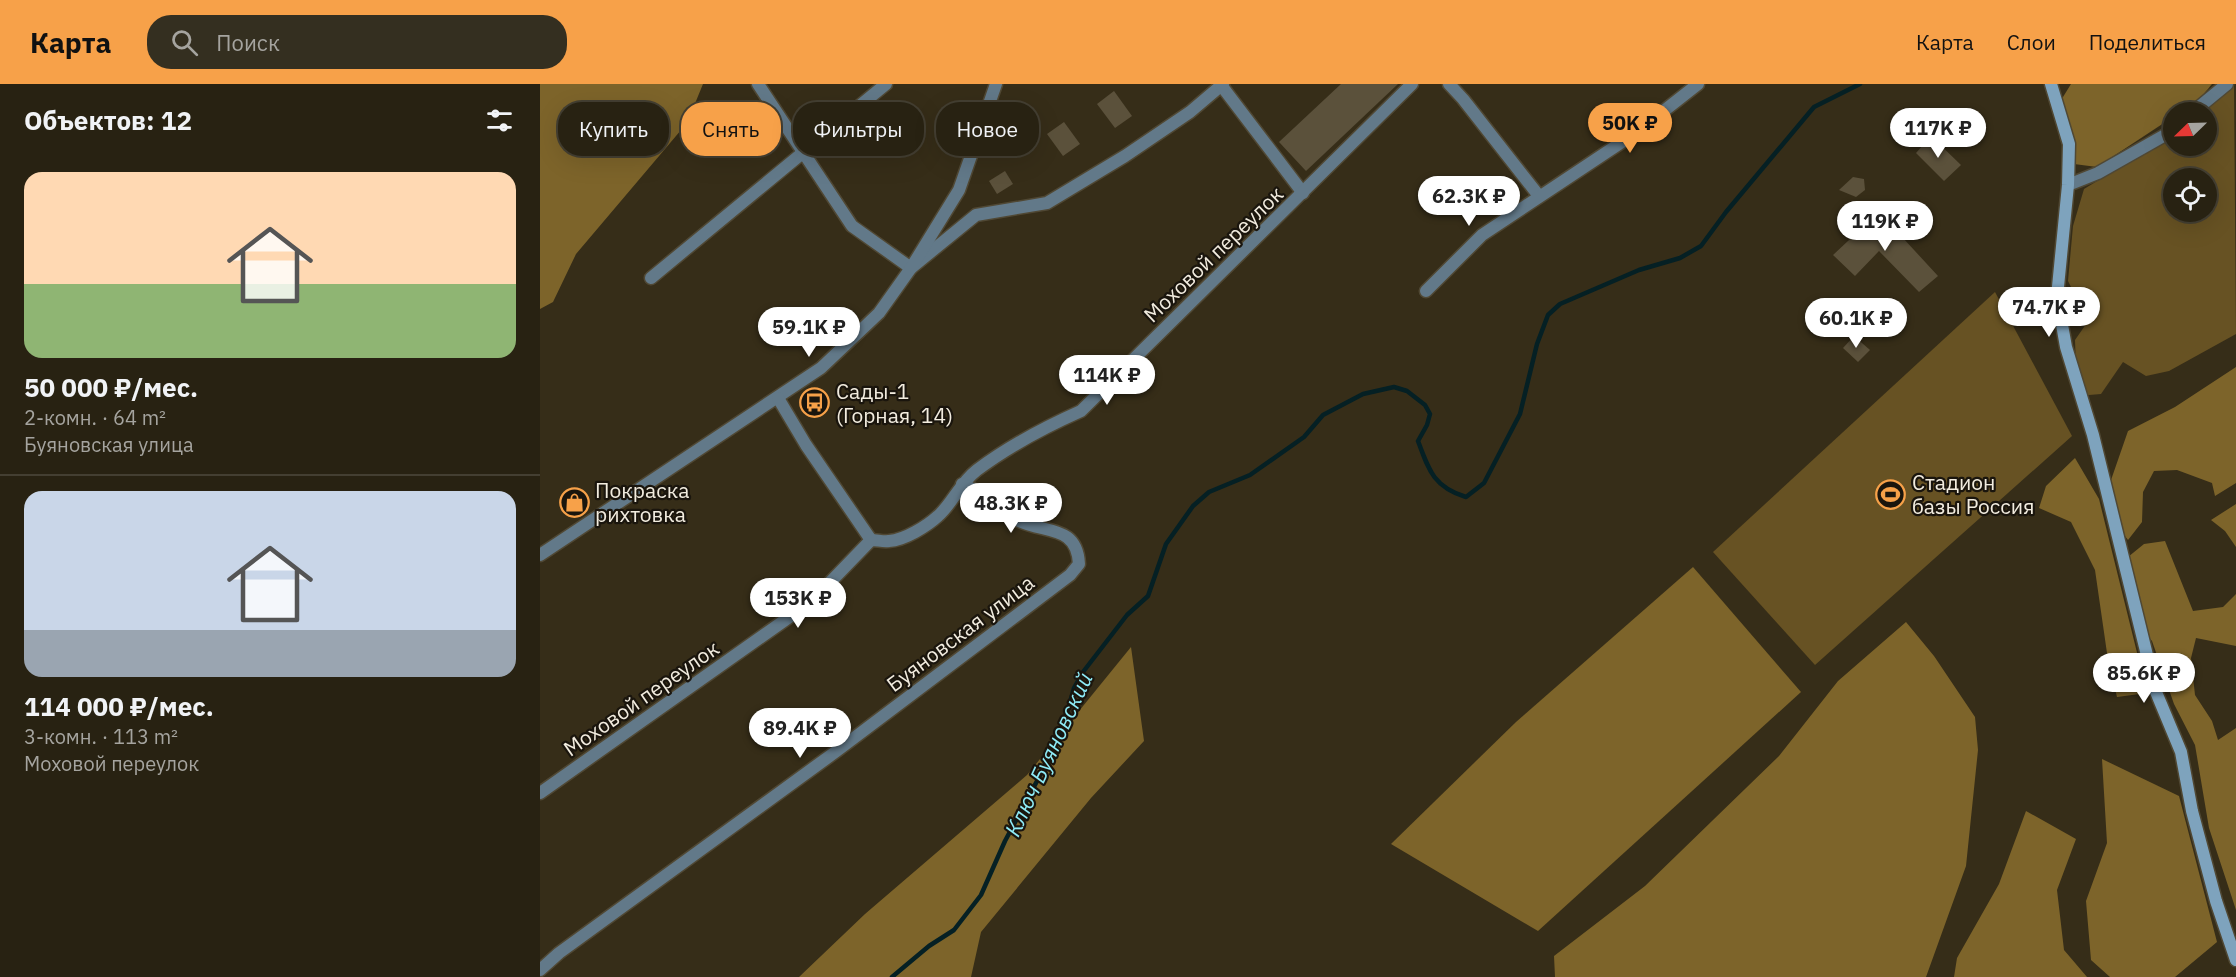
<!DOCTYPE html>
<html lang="ru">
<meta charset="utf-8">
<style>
body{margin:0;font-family:"IBM Plex Sans",sans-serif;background:#342f20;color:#f1f3f6;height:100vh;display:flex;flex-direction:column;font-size:22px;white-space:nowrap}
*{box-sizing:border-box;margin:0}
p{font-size:20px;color:#a5a49f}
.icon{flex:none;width:33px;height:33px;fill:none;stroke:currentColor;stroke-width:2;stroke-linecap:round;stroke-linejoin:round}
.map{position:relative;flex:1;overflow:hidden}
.side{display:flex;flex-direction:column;background:#282212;width:540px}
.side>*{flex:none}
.hud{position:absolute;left:18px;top:18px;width:570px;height:54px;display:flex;gap:12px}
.needle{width:39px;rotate:247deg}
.controls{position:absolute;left:1623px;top:18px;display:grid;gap:12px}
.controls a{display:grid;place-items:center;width:54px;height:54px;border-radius:50%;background:#282212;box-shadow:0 6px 24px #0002,0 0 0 2px #443f32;font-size:30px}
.price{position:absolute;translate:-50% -51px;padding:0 14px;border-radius:21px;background:#fff;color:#222;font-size:20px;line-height:39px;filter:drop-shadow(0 2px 3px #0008)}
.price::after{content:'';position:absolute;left:50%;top:36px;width:18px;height:14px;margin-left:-9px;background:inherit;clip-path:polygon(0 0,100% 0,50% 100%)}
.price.selected{background:#f7a149;color:#111}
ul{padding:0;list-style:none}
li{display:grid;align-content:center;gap:12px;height:318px;padding:0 24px}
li+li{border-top:2px solid #443f32}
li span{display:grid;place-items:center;height:186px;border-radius:18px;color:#555}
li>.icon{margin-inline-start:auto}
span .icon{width:108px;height:108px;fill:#fffc;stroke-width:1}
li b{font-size:26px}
h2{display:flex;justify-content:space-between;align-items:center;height:72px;padding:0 24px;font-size:26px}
.chip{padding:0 21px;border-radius:24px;background:#282212;box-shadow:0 6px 24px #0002,0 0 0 2px #443f32;font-size:21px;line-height:54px}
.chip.selected{background:#f7a149;color:#111}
header{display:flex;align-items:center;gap:36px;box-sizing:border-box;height:84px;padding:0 30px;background:#f7a149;color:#111}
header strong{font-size:28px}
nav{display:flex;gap:33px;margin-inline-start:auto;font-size:21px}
.search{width:420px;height:54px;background:#342f20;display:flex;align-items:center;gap:15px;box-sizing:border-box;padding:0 21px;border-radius:24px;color:#a5a49f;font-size:22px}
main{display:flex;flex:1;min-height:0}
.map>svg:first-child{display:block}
</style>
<header>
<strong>Карта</strong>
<div class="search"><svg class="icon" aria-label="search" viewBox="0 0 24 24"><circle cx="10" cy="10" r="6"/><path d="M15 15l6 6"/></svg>Поиск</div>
<nav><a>Карта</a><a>Слои</a><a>Поделиться</a></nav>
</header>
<main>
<section class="side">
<h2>Объектов: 12<svg class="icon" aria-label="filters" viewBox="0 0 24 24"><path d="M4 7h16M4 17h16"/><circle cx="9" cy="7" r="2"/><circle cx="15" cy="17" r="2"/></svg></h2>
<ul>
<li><span style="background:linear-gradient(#ffd9b3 60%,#8fb573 0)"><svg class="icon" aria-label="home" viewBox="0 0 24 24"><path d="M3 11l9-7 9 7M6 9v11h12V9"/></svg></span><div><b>50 000 ₽/мес.</b><p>2-комн. · 64 m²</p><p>Буяновская улица</p></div></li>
<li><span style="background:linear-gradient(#c9d6e8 75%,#9aa5b1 0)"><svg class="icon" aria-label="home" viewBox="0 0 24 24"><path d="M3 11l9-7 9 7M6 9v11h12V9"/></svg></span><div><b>114 000 ₽/мес.</b><p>3-комн. · 113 m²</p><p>Моховой переулок</p></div></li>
</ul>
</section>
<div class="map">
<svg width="1696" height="893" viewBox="0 0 1696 893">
<rect width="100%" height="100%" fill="#362d18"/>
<g fill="#675223" fill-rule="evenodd">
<path d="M1694,0L1696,250L1629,287L1606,292L1583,278L1561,310L1537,312L1535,256L1551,233L1553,216L1538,217L1528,197L1533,142L1544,105L1633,51L1634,62H1666V28H1664ZM1634,94H1666V128H1634Z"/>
<path d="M1455,208L1532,352L1275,581L1173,468Z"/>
</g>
<g fill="#7d642a">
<path d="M0,0H163L147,39L36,170L13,218L0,225Z"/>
<path d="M1531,0H1672C1662,12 1650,28 1634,28L1633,33L1557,83L1534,80L1520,56L1515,26Z"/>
<path d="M1696,283V399L1675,412L1672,399L1637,386L1614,387L1603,408L1602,438L1588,456L1578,443L1571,396L1588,347L1635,323Z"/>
<path d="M1535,374L1559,415L1607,609L1577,613L1568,576L1555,486L1531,438L1499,424L1506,402Z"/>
<path d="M1696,420V463L1685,447L1671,436Z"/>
<path d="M1625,457L1653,527L1683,523L1696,510V562L1656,554L1651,574L1655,611L1672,637L1678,656L1696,644V826L1669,744L1655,661L1634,620L1612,557L1596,538L1588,473L1604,460Z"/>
<path d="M1153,483L1261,608L998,847L851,760L976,638Z"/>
<path d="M1366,538L1394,572L1435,633L1438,666L1426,782L1386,893H1015L1014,872L1105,802L1239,672L1298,597Z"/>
<path d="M591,563L604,657L551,714L441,848L431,893H259L325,830L487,691Z"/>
<path d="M1562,675L1639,712L1677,858L1635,893H1570L1551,876L1546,817L1567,759Z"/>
<path d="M1486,727L1536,755L1517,806L1524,866L1547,893H1414L1417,874L1459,800Z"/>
</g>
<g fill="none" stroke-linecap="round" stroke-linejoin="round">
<path stroke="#052024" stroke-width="4.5" d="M352,893L389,862L414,846L441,811L465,757L520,654L534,604L543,588L587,531L608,512L626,460L653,422L669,408L710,391L764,353L783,331L823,310L854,303L867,307L885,321L890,330L887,341L878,357C889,387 894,403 926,413L944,399L980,330L997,260L1008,231L1020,220L1099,186L1140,174L1161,162L1186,128L1274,23L1320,0"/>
</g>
<g fill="#5b513b">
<path d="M801,0H858L766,87L739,58Z"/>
<path d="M574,7L592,32L575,44L557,20Z"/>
<path d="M524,38L540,60L523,72L507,50Z"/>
<path d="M1391,52L1421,81L1404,97L1376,69Z"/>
<path d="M465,87L473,100L457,110L449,97Z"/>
<path d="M1313,93L1324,95L1325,106L1316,113L1299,106Z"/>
<path d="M1339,128L1398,192L1379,208L1339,167L1315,192L1293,171Z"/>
<path d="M1314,252L1330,266L1318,278L1303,264Z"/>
</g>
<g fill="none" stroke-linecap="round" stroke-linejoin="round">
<defs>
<g id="minor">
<path d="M218,0L312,142L371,184L436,131L507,119L585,72L650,28L683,0"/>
<path d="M909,0L923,15L999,112"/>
<path d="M681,1L763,109"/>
<path d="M1653,28L1687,0"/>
<path d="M1528,101L1558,89L1634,46"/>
<path d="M111,194L346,0"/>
<path d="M886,207L942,151L1097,48L1158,0"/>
<path d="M331,456C337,456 344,458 349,457C365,456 387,442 398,432C412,420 420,399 437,386C469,362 505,343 541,327L872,0"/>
<path d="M0,471L281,284L339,229L371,184L419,106L456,0"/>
<path d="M0,709L272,517L331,456L266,361L238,314"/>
<path d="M0,886L19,869L298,666L530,491L539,480C537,440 504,450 477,436C470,432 465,425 459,421C447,412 435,406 422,400"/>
</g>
<path id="secondary" d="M1511,0L1529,60L1528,101L1517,213L1526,263L1553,351L1616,608L1641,668L1652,727L1676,817L1696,876"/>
</defs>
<use href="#minor" stroke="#504834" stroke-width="15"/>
<use href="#secondary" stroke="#504834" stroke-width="15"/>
<use href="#minor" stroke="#627989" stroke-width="12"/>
<use href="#secondary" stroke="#7ea3bd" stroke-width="12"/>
</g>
<defs>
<symbol id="bus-ring" viewBox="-11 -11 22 22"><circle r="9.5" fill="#1a150d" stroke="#f7a149" stroke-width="1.5"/><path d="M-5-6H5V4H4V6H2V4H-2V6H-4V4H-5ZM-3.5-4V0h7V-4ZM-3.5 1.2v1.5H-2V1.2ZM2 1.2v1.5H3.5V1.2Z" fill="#f7a149"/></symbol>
<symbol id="stadium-ring" viewBox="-11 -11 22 22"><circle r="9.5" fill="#1a150d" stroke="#f7a149" stroke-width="1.5"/><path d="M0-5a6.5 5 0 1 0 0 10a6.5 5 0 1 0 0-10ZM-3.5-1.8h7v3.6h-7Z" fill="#f7a149"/></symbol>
<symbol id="shop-ring" viewBox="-11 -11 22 22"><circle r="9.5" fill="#1a150d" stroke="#f7a149" stroke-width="1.5"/><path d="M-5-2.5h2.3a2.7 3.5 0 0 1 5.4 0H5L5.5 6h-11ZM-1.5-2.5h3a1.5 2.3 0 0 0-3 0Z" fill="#f7a149"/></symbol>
</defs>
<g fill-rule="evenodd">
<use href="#bus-ring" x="258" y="302" width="33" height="33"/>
<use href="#stadium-ring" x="1334" y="394" width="33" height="33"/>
<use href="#shop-ring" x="18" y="402" width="33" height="33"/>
</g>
<g text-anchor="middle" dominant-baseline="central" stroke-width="4.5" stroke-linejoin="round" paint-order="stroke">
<g font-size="21" fill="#f2ecdf" stroke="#1a150d">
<text transform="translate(673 170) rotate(-44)">Моховой переулок</text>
<text transform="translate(420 549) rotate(-37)">Буяновская улица</text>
<text transform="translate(101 614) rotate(-35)">Моховой переулок</text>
</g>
<g font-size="21" fill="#f2ecdf" stroke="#1a150d" text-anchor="start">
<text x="296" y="307">Сады-1<tspan x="296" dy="24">(Горная, 14)</tspan></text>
<text x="1372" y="398">Стадион<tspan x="1372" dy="24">базы Россия</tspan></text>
<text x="55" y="406">Покраска<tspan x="55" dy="24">рихтовка</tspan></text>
</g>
<g font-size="22" font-style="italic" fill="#8fecf8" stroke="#1a150d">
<text transform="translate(508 670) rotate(-65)">Ключ Буяновский</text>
</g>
</g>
</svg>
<div class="controls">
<a><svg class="needle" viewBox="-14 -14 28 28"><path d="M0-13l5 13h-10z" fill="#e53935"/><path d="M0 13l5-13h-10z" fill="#a5a49f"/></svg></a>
<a><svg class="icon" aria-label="locate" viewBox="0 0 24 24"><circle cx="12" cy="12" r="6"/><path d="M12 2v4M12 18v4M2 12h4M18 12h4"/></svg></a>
</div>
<b class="price selected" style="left:1090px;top:70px">50K ₽</b>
<b class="price" style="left:1398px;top:75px">117K ₽</b>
<b class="price" style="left:929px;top:143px">62.3K ₽</b>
<b class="price" style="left:1345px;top:168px">119K ₽</b>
<b class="price" style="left:1509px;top:254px">74.7K ₽</b>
<b class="price" style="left:1316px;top:265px">60.1K ₽</b>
<b class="price" style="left:269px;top:274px">59.1K ₽</b>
<b class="price" style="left:567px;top:322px">114K ₽</b>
<b class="price" style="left:471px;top:450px">48.3K ₽</b>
<b class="price" style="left:258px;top:545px">153K ₽</b>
<b class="price" style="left:1604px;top:620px">85.6K ₽</b>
<b class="price" style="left:260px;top:675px">89.4K ₽</b>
<div class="hud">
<a class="chip">Купить</a>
<a class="chip selected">Снять</a>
<a class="chip">Фильтры</a>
<a class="chip">Новое</a>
</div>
</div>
</main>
